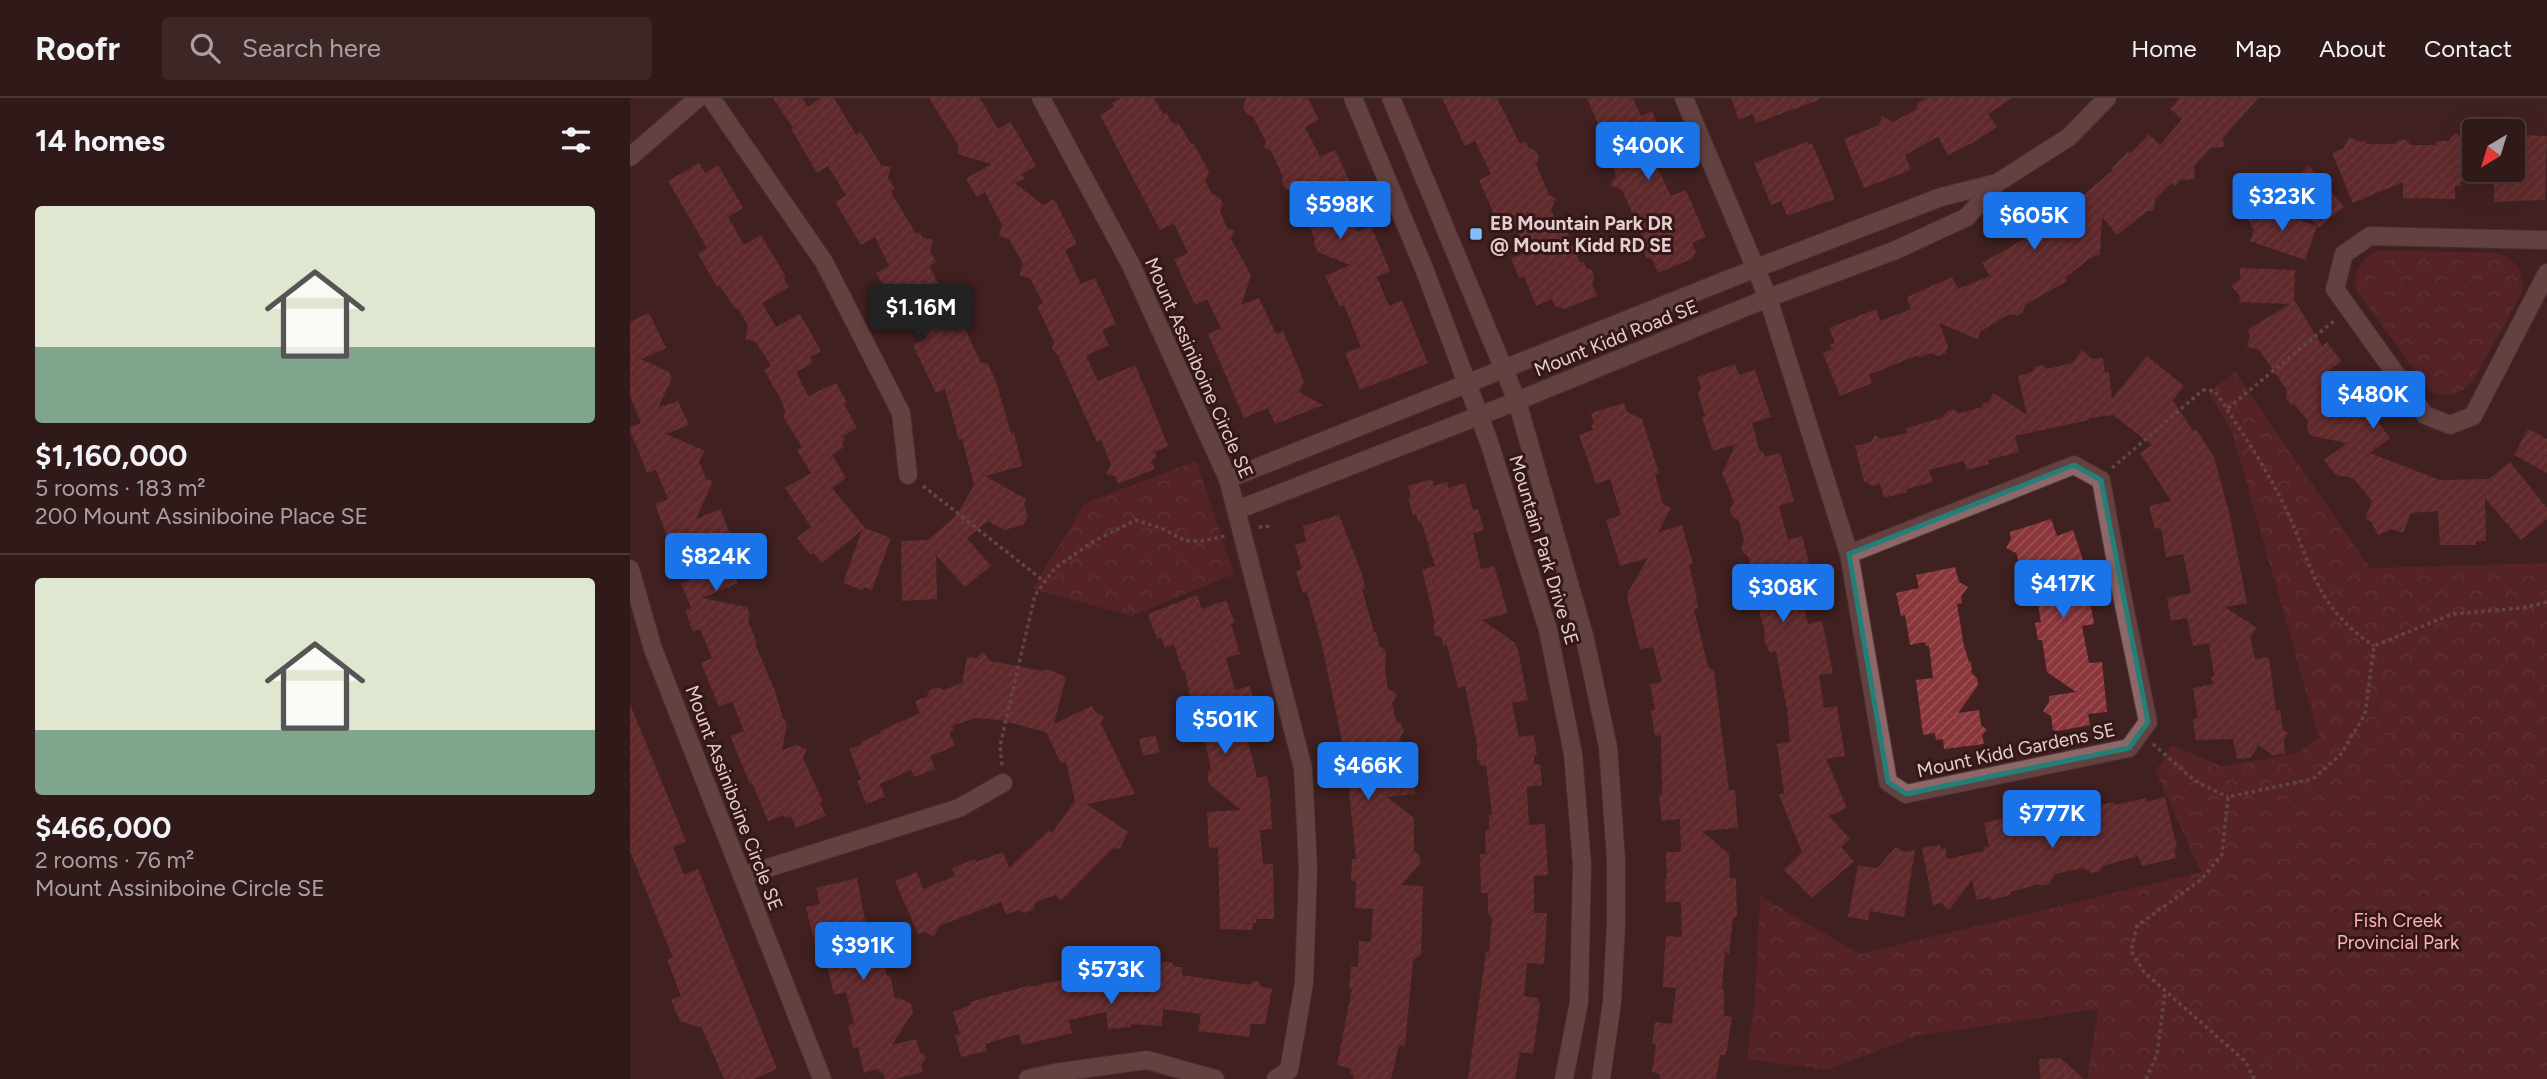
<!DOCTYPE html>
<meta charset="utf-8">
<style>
body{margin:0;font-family:Figtree,sans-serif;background:#3c2626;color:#f1f3f6;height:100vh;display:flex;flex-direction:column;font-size:26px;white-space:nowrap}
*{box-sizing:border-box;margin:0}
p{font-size:23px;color:#a8a0a2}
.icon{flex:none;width:38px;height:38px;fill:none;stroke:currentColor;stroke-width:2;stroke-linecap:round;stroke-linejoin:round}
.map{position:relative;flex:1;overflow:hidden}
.side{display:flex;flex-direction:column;background:#301919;width:630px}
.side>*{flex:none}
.needle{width:46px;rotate:218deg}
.fabs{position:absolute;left:1832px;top:21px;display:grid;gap:14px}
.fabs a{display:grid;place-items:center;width:63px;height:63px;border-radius:7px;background:#301919;box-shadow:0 7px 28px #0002,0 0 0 2px #4b3838;font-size:35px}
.price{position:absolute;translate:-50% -60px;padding:0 16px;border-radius:7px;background:#1a73e8;color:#fff;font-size:23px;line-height:46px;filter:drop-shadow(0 2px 4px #0008)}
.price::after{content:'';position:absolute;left:50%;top:42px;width:21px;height:16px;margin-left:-10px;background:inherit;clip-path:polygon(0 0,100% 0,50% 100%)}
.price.selected{background:#222;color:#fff}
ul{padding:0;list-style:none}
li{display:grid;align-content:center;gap:14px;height:371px;padding:0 35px}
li+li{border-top:2px solid #4b3838}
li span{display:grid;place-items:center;height:217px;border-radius:7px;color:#555}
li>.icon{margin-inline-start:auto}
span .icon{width:126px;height:126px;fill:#fffc;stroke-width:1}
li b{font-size:30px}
h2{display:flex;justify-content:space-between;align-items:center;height:84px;padding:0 35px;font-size:30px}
header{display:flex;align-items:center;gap:42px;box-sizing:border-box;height:98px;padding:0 35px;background:#301919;border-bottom:2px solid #4b3838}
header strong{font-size:33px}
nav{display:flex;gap:38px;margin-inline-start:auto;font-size:24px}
.search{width:490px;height:63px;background:#3c2626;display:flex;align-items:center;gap:18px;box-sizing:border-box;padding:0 24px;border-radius:7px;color:#a8a0a2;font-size:26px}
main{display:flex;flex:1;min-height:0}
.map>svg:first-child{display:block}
</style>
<header>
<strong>Roofr</strong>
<div class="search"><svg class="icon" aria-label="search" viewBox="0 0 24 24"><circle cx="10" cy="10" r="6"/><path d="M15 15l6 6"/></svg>Search here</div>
<nav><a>Home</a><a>Map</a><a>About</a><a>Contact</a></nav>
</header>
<main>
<section class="side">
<h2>14 homes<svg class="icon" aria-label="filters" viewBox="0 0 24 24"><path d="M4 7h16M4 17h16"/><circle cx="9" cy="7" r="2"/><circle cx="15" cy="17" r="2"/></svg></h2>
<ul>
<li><span style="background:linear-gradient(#dfe7d0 65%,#7fa58c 0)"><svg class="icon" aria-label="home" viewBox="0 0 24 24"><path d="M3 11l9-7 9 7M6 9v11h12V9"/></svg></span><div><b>$1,160,000</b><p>5 rooms · 183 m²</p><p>200 Mount Assiniboine Place SE</p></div></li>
<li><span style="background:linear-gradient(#dfe7d0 70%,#7fa58c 0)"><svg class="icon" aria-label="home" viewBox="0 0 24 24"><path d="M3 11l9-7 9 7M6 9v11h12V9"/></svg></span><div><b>$466,000</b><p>2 rooms · 76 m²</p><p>Mount Assiniboine Circle SE</p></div></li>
</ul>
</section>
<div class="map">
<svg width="1917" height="981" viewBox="0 0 1917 981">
<defs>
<pattern id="park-crowns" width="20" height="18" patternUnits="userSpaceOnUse" patternTransform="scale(1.75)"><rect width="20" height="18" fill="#6f242a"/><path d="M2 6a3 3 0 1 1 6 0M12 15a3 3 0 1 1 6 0" fill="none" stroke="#834348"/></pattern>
<pattern id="building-hatch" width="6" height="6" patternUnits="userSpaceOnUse" patternTransform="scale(1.75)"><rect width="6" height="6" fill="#8a363b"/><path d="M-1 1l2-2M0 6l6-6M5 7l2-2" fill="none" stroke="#9a5256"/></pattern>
</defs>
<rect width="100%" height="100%" fill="#402121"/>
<g fill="url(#park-crowns)">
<path d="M1750,152L1868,155C1887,163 1895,173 1892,195L1844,281C1831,297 1820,301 1800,293L1726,192C1724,170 1730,161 1750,152Z"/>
<path d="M1605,274L1740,470L1917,465V981H1457L1468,911L1287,938L1196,972L1117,961L1125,898L1130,798L1230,856L1571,774L1525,672L1531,666L1541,647L1592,668L1667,655L1689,639L1602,334L1579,295Z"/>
<path d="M566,363L604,476L502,518L402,491L455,405Z"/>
</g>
<g fill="url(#building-hatch)">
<path d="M143,0H172L178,9L191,0H204L226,37L231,34L251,67L261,69L258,80L265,91L261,94L286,136L290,134L292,139L303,142L300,153L306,164L299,168L323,215L327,213L334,215L338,223L336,231L340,242L351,265L358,266L366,284L381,335H384L392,368L355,378L396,401L394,406L398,419L393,427L374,432L358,423L337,440L361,468L335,489L306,457L307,501L272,503L271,443L298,442L327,417L344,387L332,341L329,342L315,291L306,295L283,247L297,240L281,212L267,220L257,201L260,199L246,175L259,168L245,139L231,147L205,104L216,97L198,68L187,75L161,31L163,30Z"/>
<path d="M299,0H350L368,31L380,24L386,33L406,68L392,76L394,81L385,85L413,107L424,101L447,146L435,152L451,186L465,180L486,226L472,232L479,247L456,258L468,283L505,267L519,300L538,348L524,354L527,359L521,362L525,371L488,386L485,378L476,376L481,367L471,342L467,344L428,258L422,250L424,244L407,208L413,205L400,180L389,177L393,166L379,141L369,138L372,127L355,94L347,99L336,81L361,66L327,56L329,48Z"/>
<path d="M491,0H524L533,16L536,14L542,25L549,26L561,46L563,45L579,74L575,83L582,96L589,99L593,106L590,113L597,130L605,133L601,141L621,177L611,207L629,200L646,236L653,233L671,276L674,284L669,294L693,307L645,326L638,310L614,320L578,236L591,230L577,201L565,207L544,161L558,155L544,125L530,132L470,17L484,9L482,5Z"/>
<path d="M616,0H678L689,22L675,29L690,59L705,52L726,97L713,103L727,134L741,128L760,173L747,179L759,208L772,202L798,265L730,292L715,255L731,249L714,207L710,209L695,178L720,167L688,154L684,146L685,141L665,97L655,90L652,84L653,79L641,53L634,50L636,44L623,19L617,16L613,9Z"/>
<path d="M812,0H867L890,46L896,43L898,49L906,53L909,59L906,66L919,97L926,100L921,112L931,133L936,131L950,165L953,163L956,170L962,172L964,179L962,185L967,198L934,211L925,208L922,201L906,208L894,178L889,180L881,160L895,155L889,137L881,119L868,125L849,82L861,76L845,43L835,48Z"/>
<path d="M957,0H1003L1011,18L1022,13L1042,62L1027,69L1041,98L1056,92L1076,139L1062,145L1066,154L1062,161L1028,175L1023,162L1016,159L1013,152L1016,146L1008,128L1003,125L1000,119L1002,114L992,92L980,87L986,78L981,65L984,63Z"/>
<path d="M1101,0H1188L1189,2L1126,25L1123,16L1109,22Z"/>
<path d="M1297,0H1382L1358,16L1367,29L1346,43L1318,57L1308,39L1275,57L1281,72L1234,90L1214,41L1249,27L1252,18L1263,24L1286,12L1288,5Z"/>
<path d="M1550,0H1628L1593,40L1594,49L1581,50L1564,68L1565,81L1551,82L1545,88L1542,85L1525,101L1524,113H1517L1487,137L1472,119L1470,156L1459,161L1435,180L1437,183L1395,207L1393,214L1387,218L1380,216L1351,233L1347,241L1309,225L1318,248L1316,255L1308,258L1300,255L1289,260L1288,257L1239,277L1242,285L1210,298L1193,255L1202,251L1200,247L1205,245L1199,230L1246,211L1250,223L1281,211L1277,199L1322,179L1328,191L1360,178L1352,165L1410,132L1443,106L1483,72L1481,70L1498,54L1500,56L1519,36L1530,47L1552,21L1540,11Z"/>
<path d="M1826,34L1835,43H1842L1843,58L1842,84L1831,83V88H1825V101L1773,100V84L1723,105L1702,55L1713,51L1719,39L1730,44L1735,42L1737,46H1765L1769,42H1776L1781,47H1806V43H1818Z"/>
<path d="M1895,37L1917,38L1915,102L1864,104V72H1883V44H1895Z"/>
<path d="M1176,44L1183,47L1205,101L1157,118L1151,103L1141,107L1124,65Z"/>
<path d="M69,65L75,75L88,67L111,106L113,110L98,119L114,147L131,137L156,179L154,181L159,189L132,205L146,229L170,216L191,253L180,259L183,265L166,274L178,298L206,285L217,304L214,306L227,330L213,338L215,342L212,344L214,349L202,357L216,380L202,390L235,430L261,440L242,492L234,489L232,492L213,485L232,432L192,465L184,455L181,457L167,440L181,429L155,390L181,375L167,352L172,349L154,320L155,313L150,300L134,272L141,268L126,244L115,241L118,228L109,211L105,210L90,188L87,189L68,156L77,150L38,83Z"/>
<path d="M1679,68L1714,109L1689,130L1654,88Z"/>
<path d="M1632,109L1687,128L1675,162L1620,143L1624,132L1618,121L1629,116Z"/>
<path d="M1610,170L1665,172L1664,204L1665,203L1692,248L1697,244L1711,263L1697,274L1721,302L1732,294L1747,314L1743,317L1760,340L1740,355L1810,382L1859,381L1880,364L1917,410V421L1891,442L1855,400L1856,443H1846V447H1810L1808,413L1781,415L1773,435L1762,431L1748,437L1741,423L1735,421L1742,403L1723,380L1706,377L1694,362L1717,345L1682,338L1677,332L1678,323L1665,307L1661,306L1656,301L1657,292L1629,252L1617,249L1620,237L1617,232L1660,206L1609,204L1610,198L1601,188L1610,181Z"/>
<path d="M19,215L36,250L11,261L39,274L42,280L28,310L48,303L59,327L36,336L75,353L69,363L76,381L83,383L66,421L90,411L103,443L93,447L108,485L72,500L117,509L120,517L118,523L127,545L125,546L145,593L153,620L157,626L152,652L166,647L177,651L173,660L192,702L190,705L196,718L166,730L161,718L155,720L154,717L138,723L122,685L120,686L100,638L114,633L102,603L89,609L71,565L82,560L70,531L63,534L55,512L61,510L51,485L66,479L53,449L43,454L25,406L38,401L26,372L17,375L0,332V329L11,325L0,298V224Z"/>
<path d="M1452,252L1462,261L1473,260L1475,275L1479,274L1482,301L1517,258L1554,288L1543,302L1563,333L1566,331L1584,359L1599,414L1617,505L1595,509L1627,530L1620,539L1625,561L1639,559L1646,613L1650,612L1653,632L1658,635L1654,641L1655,656L1642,657L1629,647L1620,660L1607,661L1603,641L1566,642L1563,624L1564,620H1568L1563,590L1583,586L1581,579L1584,578L1579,545L1563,548L1557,520L1541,523L1537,500L1561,495L1553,456L1536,459L1531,430L1525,431L1519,408L1541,403L1510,355L1522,347L1483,317L1459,320V322L1385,338L1389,354L1358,362L1359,366L1337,372L1334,363L1299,372L1303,384L1276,391L1277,394L1254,400L1250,386L1243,388L1234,383L1225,348L1241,344L1245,337L1252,341L1277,335L1276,330L1308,321L1313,319L1317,313L1323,311L1329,315L1353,309L1352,306L1358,304L1364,295L1397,317L1388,278L1402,274L1405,269L1412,267L1417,271L1442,265Z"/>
<path d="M1105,266L1109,277L1125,272L1141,319L1122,325L1130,354H1133L1135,359L1150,355L1164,403L1149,408L1158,442L1172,438L1185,488L1170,491L1178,526L1192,523L1203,575L1189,577L1194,610L1207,608L1215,658L1196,661L1217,710L1199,718L1220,741L1211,749L1224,763L1182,800L1154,772L1172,754L1149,697L1154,695L1147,646L1160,644L1157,612L1146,553L1140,555L1135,544L1134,538L1135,535L1123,490L1126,489L1118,458L1113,455L1111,449L1114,442L1109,423L1102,418L1100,412L1104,404L1092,375L1106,346L1083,353L1072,319L1075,318L1068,296L1071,289L1067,279Z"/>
<path d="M994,305L997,314L1012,321L1029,375L1025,376L1033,406L1041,410L1028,434L1052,427L1063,466L1059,467L1066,496L1068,510L1064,511L1078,569L1084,573L1099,693L1105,692L1108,730L1072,733L1099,756L1100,780H1106L1107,819H1103L1099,856L1095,853L1092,890L1094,893V918L1102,919L1096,957H1090L1086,981H1030V976L1022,974L1026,947L1022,946L1025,924L1042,926L1046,890L1033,889L1034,863L1036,838L1052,839L1051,804H1036L1035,781H1037L1036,754H1051L1050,721L1032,723L1029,697H1032L1031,637L1025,638L1021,612H1025L1020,586L1032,584L1023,549L1010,551L998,503L997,496L1018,460L990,468L976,422L991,417L980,381L966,386L949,337L963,332L961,327L964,326L961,315Z"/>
<path d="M1898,331L1917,341V375L1884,357Z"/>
<path d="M802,381L804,388L817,384L818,390L835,385L843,412L848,411L854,432L843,435L851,471L864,468L878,515L852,522L884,544L888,552L898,602L882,605L889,639L904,637L907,657L904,658V666L910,667L912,687L897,689V694L899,727L915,726L918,777L904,778V815H917L914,866L897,865L894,898L908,900V904L910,905L903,956L890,954L885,981H838L856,854L859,855L862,820L858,816V795H851L850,756H856L855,734L859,730V717H862L856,667L851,668L849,662H847V646L835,588L828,590L817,547L813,548L812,540L805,537L803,528L805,525L792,472L805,468L791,423L788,424L786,416L783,417L778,400L781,399L778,388Z"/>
<path d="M709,417L733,479L735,491H732L744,534H746L749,547L756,553L755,574L758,591L767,596L762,605L766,623L771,626L774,633L770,639L774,660H781L785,696L757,699L784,720V752L790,759V766L771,787L793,788L791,857L783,862L775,948L769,947L761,981H723L724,976H720L721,971L707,967L722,891H719L721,868L728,869L729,843L741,844L743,811L725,810L726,783H721L722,761H726L718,682L720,681L692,548L677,494L673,495L666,473L672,471L665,447L676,444L673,428Z"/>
<path d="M1421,421L1427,438L1443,432L1457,474H1461L1465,496L1459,497L1464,526L1452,528L1459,565L1472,564L1477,614L1458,616L1460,627L1428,633L1423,632L1421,618L1413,613L1419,604V598L1446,594L1417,574L1412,542H1408L1405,525L1411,524L1407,500L1400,496L1395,465L1390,467L1386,455L1376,450L1381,441L1380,434Z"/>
<path d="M1325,469L1329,484L1338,489L1331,498L1332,505L1327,506L1334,548L1339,564H1341L1342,576L1347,580L1348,587L1328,615L1349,612L1351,627L1357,632L1352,637L1354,646L1314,651L1313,641L1306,642L1305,635L1293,637L1286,582L1303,580L1299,548H1296L1295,544L1280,547L1275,517L1271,518L1266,495L1289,490L1286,477Z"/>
<path d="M567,497L572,511L596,502L605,525L601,526L610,556L596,560L605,592L620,588L625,611L621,612L629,641L618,643L627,680L637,678L640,696L642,731L630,732L633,766H643L644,821H626V825H623L622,832L590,831L588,749L579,750L577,714L611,712L579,686L577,677L581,670L571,625L567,626L563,609L555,605L560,599L555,574L552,572L544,546L535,550L531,539L527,541L518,516Z"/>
<path d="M353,554L360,563L413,573L418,571L436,579L424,626L462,608L466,615L474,618L471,626L505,696L457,706L498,734L490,750L482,751L431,803L426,797L406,804L403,812L395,815L388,812L376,817L371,804L309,828L304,839L295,834L288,836L265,783L287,774L293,791L325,778L322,770L345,761L346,764L373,754L379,770L419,732L422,735L445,703L436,663L431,665L416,634L370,622L345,620L322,628L324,632L319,634L325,648L300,658L305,671L284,679L281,672L250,686L255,699L236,706L227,683L231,681L219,651L232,646L231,644L251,635L250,633L290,615L285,603L296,599L300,592L307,589L313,592L332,585L337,559L346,560Z"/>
<path d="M0,606L56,743L43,749L54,777L68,771L147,971L124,981H94L71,928L67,929L50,923L41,902L51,898L37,862L43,860L0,753Z"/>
<path d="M525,637L530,654L513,658L509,641Z"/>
<path d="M1535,699L1547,750L1544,751L1546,760L1512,768L1508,758L1473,768L1469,774L1462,775L1453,770L1425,776L1419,786L1412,788L1409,786L1380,794L1381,797L1361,802L1360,799L1347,802L1342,782L1319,812L1311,805L1303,807L1292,750L1310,747L1311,751L1315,750L1317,761L1354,753L1353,749L1359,748L1354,725L1378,719L1379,723L1410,715L1414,731H1421L1456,724L1452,710L1484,704L1485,707L1516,700L1517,704Z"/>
<path d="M1266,749L1274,754L1285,752L1274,819L1240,813L1238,822L1218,819L1228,767L1247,770Z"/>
<path d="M227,780L238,838L244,841L249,864L253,863L257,878L260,877L265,901L270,900L281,906L283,914L262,947L286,941L290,954L297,959L291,967L293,974L265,981H255L253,974L249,975L248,971L234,975L228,949L223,950L218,927L224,926L216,894L204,897L194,855L187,857L176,809L190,806L186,790Z"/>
<path d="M533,864H541L545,869H552V877L619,887L626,882L632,889L642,891L635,926H621L619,939L568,933L571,916L533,911L532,928L501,926V929L478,931L476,914L439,922L442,935L392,947L389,936L355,946L357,953L331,959L325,937L330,936L323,914L341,907L340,904L400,887V889L459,876L479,874L485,866L513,887L514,867L530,868Z"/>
<path d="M1430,960L1454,981H1410L1409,961Z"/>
</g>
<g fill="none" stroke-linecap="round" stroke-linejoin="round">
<defs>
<g id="minor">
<path d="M81,0L194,164L271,315L278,377"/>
<path d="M411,0L501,167L598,381L673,670L678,770L674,885L659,972L646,981"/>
<path d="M1054,0L1138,200L1219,456L1258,684L1276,696L1499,650L1518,624L1493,502L1471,382L1444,367L1219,456"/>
<path d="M0,59L68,0"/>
<path d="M1917,142L1740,138L1714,156L1705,191L1795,317L1820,327L1843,318L1917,175"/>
<path d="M598,381L1124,171L1311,99L1367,85"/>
<path d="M607,412L887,303L1138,200L1266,152L1337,119L1367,85L1439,39L1477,0"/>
<path d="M0,471L23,551L192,981"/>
<path d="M112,778L329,710L373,685"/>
<path d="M398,981L424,975L517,962L585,981"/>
</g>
<g id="tertiary">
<path d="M723,0L795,173L859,344L918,532L943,656L952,766L949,904L934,981"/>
<path d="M761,0L887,303L955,541L978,649L986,761V827L982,904L971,981"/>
</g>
</defs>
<use href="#minor" stroke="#563c3d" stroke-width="20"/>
<use href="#tertiary" stroke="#563c3d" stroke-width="20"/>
<g stroke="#8b7070" stroke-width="3.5" stroke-dasharray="3.5 3.5" stroke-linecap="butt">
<path d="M1598,310L1705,222"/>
<path d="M1482,370L1573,292L1585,293C1610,331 1635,368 1655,409C1683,468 1684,508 1744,548"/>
<path d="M293,388L415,484"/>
<path d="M629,429L641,428"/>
<path d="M1523,646L1565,683L1598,699"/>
<path d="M372,667L370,648L405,497L425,470L464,443L506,422L533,431L556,443H572L595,438"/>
<path d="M1516,981L1527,957L1535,894"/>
<path d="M1624,981L1616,964L1514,874L1501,853L1507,828L1572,781L1592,756L1598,699L1683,681L1711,656L1735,616L1744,548L1822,516L1892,510L1917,504"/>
</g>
<use href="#minor" stroke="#8e6868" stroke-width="18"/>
<use href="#tertiary" stroke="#8e6868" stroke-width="18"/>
</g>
<path d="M0 0H1917V981H0ZM1444,367L1471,382L1518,624L1499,650L1276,696L1258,684L1219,456Z" fill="#402121" fill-opacity=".55" fill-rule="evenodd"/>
<path fill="none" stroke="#247f78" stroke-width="5" stroke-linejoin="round" d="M1444,367L1471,382L1518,624L1499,650L1276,696L1258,684L1219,456Z"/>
<rect fill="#81bdfa" stroke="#351718" stroke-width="2.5" x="839" y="129" width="14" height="14" rx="3.5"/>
<g text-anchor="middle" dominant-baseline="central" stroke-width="6" stroke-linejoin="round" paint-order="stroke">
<g font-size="19" font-weight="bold" fill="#e3cdcd" stroke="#351718" text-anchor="start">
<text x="860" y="125">EB Mountain Park DR<tspan x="860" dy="22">@ Mount Kidd RD SE</tspan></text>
</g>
<g font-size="19" fill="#e3cdcd" stroke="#351718">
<text transform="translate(986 240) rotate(-22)">Mount Kidd Road SE</text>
<text transform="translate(569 270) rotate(66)">Mount Assiniboine Circle SE</text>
<text transform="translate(914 452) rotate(73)">Mountain Park Drive SE</text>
<text transform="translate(1386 652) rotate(-12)">Mount Kidd Gardens SE</text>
<text transform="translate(104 700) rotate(69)">Mount Assiniboine Circle SE</text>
</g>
<g font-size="19" fill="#feb4b4" stroke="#351718">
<text x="1768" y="822">Fish Creek<tspan x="1768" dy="22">Provincial Park</tspan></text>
</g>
</g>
</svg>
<div class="fabs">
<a><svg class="needle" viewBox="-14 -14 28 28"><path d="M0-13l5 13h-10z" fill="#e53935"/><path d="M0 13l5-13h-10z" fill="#a8a0a2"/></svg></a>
</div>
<b class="price" style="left:1018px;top:84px">$400K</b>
<b class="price" style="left:1652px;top:135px">$323K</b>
<b class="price" style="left:710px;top:143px">$598K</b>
<b class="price" style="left:1404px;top:154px">$605K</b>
<b class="price selected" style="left:291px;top:246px">$1.16M</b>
<b class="price" style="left:1743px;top:333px">$480K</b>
<b class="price" style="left:86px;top:495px">$824K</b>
<b class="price" style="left:1433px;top:522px">$417K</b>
<b class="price" style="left:1153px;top:526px">$308K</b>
<b class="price" style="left:595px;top:658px">$501K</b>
<b class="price" style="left:738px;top:704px">$466K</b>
<b class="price" style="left:1422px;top:752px">$777K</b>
<b class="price" style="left:233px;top:884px">$391K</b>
<b class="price" style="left:481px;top:908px">$573K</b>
</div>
</main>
